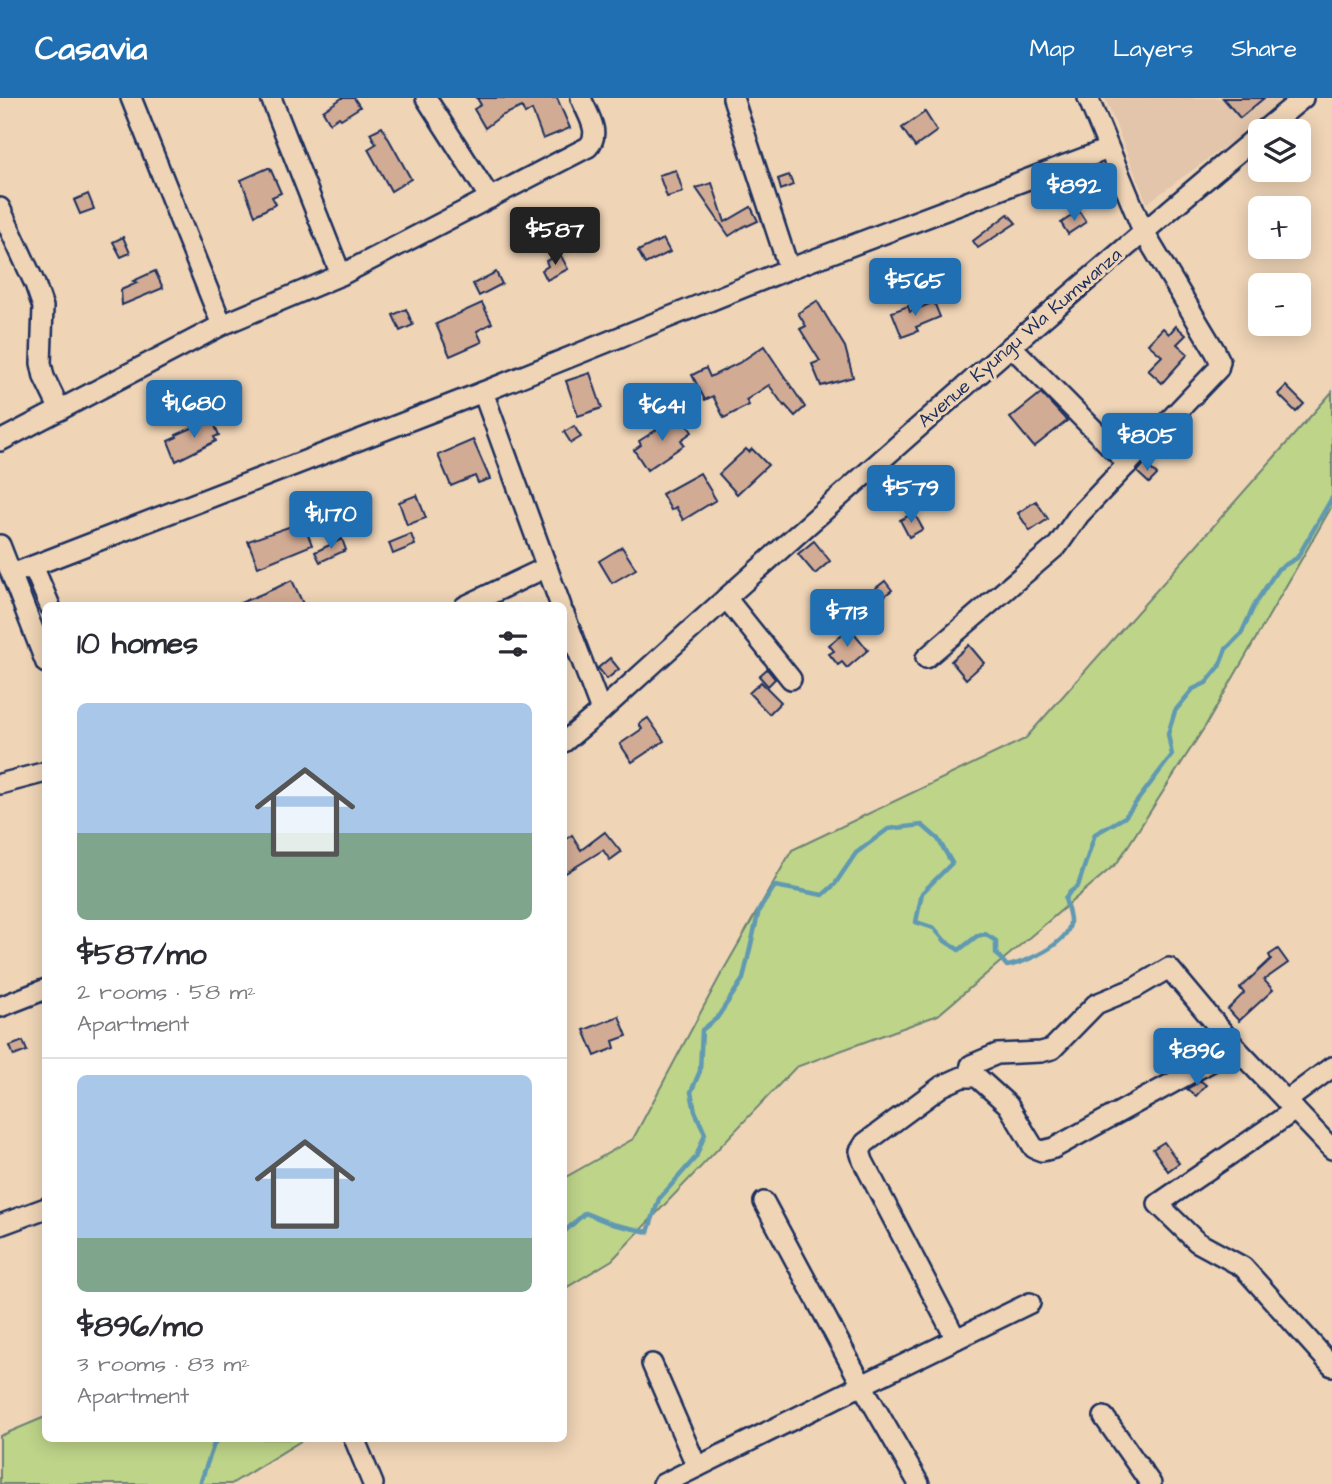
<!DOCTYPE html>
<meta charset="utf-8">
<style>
body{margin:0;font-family:"Architects Daughter",sans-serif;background:#f2f2f3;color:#2b2b33;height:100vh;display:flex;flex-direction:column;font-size:26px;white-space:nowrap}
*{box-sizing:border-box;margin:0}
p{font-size:23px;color:#7c7c81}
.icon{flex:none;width:38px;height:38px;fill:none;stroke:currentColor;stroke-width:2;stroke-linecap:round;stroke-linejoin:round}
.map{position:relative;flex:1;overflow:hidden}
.panel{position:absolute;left:42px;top:504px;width:525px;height:840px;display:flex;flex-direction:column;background:#fff;border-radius:10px;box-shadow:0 4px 18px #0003}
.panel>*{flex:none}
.tools{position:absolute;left:1248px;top:21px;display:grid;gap:14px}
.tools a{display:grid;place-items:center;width:63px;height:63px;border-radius:10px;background:#fff;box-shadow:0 4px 18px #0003;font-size:35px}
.price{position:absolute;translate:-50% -60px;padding:0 16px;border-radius:7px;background:#1f6fb2;color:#fff;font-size:23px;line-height:46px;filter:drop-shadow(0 2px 4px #0008)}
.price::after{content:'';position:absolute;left:50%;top:42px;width:21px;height:16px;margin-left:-10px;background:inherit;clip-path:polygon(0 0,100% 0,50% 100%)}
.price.current{background:#222;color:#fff}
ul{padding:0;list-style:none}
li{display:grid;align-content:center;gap:14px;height:371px;padding:0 35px}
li+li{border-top:2px solid #e1e1e2}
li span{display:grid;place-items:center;height:217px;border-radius:10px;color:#555}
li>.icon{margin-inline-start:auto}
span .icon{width:126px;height:126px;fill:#fffc;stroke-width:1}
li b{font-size:30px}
h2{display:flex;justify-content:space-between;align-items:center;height:84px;padding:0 35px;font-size:30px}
header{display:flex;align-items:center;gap:42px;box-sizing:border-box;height:98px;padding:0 35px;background:#1f6fb2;color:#fff}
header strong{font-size:33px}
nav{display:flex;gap:38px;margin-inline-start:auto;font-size:24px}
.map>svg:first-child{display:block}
</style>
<header>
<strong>Casavia</strong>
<nav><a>Map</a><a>Layers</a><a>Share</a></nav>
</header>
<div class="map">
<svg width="1332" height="1386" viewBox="0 0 1332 1386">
<rect width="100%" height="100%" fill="#efd4b6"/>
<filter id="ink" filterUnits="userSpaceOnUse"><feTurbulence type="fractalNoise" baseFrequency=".0143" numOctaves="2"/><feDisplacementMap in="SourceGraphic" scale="14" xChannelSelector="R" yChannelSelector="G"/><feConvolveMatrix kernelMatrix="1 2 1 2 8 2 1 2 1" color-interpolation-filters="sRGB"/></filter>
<g filter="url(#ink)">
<path fill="#e2c5aa" d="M1105,0H1292L1147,105Z"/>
<g fill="#bed489" stroke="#6c8274" stroke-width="2">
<path d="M1332,294V408L1206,627L1117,765L938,917L796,969L612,1162L564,1191V1080L633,1041L719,880L792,752L1025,641Z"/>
<path d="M45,1319L46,1340L304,1341L231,1386H0V1338Z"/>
</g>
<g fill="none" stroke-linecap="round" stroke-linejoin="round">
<g stroke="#6199b2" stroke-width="4.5">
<path d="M564,1134L585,1115L612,1126L648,1134L659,1101L696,1059L705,1036L695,1013L691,994L700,973L702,932L717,920L743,881L759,812L775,788L823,797L835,786L856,755L888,731L922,727L938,741L952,765L922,795L916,824L934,830L945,843L959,852L977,838L985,836L996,843V855L1007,868C1025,865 1071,845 1070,823C1070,816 1067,808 1065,801L1070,794L1078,788L1095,736L1125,719L1172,657L1168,636L1175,613L1193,591L1206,585L1219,569L1226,551L1241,536L1256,504L1278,471L1297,460L1332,400"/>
<path d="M200,1386L214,1346L219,1340"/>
</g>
</g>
<g fill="#d2ab94" stroke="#1b2f5e" stroke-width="2">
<path d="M342,0H354L360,9L341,21L339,19L330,25L323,13Z"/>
<path d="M477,0H557L570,30L543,41L532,12L525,16L522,9L501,18L485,30L474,11L481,7Z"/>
<path d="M1223,0H1264L1240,20Z"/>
<path d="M925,14L937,33L915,49L902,30Z"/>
<path d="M382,29L411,81L391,93L368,51L376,46L370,35Z"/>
<path d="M268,70H270L281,95L272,99L276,106L255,117L241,82Z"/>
<path d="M676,72L683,94L667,99L659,77Z"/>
<path d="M789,77L793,87L781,92L778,81Z"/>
<path d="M712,85L725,124L751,109L758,123L747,128L746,127L729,138L696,90Z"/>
<path d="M88,96L94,111L80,116L74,102Z"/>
<path d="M570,110L579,131L565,137L556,116Z"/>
<path d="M1079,113L1086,124L1068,136L1061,125Z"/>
<path d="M1008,116L1016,125L978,150L973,143Z"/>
<path d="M123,139L130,155L121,159L113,144Z"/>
<path d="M663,141L670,154L645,166L638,153Z"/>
<path d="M560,156L568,171L547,182L542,172L548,168L546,163Z"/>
<path d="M155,173L163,190L122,207L121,192L137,185L133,183Z"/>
<path d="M496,174L502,186L479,198L473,186Z"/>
<path d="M817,203L845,249L853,279L821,288L812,266L820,263L800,231L806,228L798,215Z"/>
<path d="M934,204L940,219L916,229L918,233L902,239L892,214L908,208L910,214Z"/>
<path d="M482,205L492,225L477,233L482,244L450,258L436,226Z"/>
<path d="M406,211L413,227L400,233L393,217Z"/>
<path d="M1176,228L1186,237L1177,246L1188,256L1162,285L1148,272L1162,258L1148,246L1163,230L1169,236Z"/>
<path d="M764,248L805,309L795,318L785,307L784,308L769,287L746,302L749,307L724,320L713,298L705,302L692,277L706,270L710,279L739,265Z"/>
<path d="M590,275L602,310L578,318L566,283Z"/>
<path d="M1286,288L1304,306L1296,314L1278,296Z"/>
<path d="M1041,295L1067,323L1034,349L1010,320Z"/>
<path d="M675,320L679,326L684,323L692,334L681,342L684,347L647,372L634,352L641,347L639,343Z"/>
<path d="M212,321L219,337L214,339L216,343L176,363L168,343L177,339L176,337Z"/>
<path d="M574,328L581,339L571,345L564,334Z"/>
<path d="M473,342L490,381L478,385L475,378L451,388L438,357Z"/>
<path d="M746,351L749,354L752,351L768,367L737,396L719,376Z"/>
<path d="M1145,365L1157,377L1149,385L1137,374Z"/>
<path d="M700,375L716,402L683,422L676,409L671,412L662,396Z"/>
<path d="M417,397L426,420L407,427L399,404Z"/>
<path d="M1036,403L1048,421L1030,433L1018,415Z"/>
<path d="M914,415L923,431L909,439L900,422Z"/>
<path d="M303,424L312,447L258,469L248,443Z"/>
<path d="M411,436L415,447L393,456L389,445Z"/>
<path d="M342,441L346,452L320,464L315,454Z"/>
<path d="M814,443L830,463L815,476L798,456Z"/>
<path d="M622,449L636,471L612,485L599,463Z"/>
<path d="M292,482L304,508H233L276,490Z"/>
<path d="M885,483L892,492L874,506L867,497Z"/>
<path d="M850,530L868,552L847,570L842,564L838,567L829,556L834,553L829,547Z"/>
<path d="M969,547L984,565L966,581L951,563Z"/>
<path d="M610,560L619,571L607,581L598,570Z"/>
<path d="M767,571L775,581L768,588L759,578Z"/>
<path d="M761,584L781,604L769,616L749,595Z"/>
<path d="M648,620L664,643L632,664L620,646L642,631L639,626Z"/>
<path d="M605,734L621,754L610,762L603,752L564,776V743L572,737L581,752Z"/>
<path d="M1278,851L1288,865L1264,882L1273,892L1239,923L1228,911L1244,895L1240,890L1271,861L1269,857Z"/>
<path d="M619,918L627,938L613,943L615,950L595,958L584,932Z"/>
<path d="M23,943L27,953L14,958L10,948Z"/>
<path d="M1201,983L1206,987L1196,998L1187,991Z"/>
<path d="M1164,1044L1179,1065L1168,1073L1153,1051Z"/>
</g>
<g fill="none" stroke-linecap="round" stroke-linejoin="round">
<defs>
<g id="minor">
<path d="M131,0L222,227"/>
<path d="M426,0L490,100"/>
<path d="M1263,33L1303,0"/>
<path d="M0,110L35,186L43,209L41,265L44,279L60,312"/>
<path d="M789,171L1108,51"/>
<path d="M341,177L588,49C602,35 587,16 581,0"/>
<path d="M1011,248L1128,366"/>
<path d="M0,343L222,227L341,177L271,0"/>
<path d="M0,447L46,565"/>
<path d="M33,468L50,508"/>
<path d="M12,476L483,294"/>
<path d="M726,500L791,581"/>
<path d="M465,508L547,469"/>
<path d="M561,508L483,294L789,171L733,0"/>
<path d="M564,516L601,613"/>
<path d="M926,560L1058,447L1079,417L1218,271L1220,263L1215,253L1143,133L1088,0"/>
<path d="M564,644L601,613C817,417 1036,223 1260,36"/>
<path d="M0,686L46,674"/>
<path d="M0,909L46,891"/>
<path d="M971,967L997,956L1041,954L1052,951L1096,906L1135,890L1169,870L1236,950L1332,1051"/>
<path d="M1286,1003L1332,969"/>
<path d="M1295,1012L1158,1106L1197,1144L1243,1169L1332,1268"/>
<path d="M764,1104L862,1287L1030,1205"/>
<path d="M0,1127L46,1110"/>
<path d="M956,1241L863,1063L860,1053L865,1045L942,988L962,979H977L1008,1007L1034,1050L1042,1053L1054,1050L1236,950"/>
<path d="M652,1266L697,1369"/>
<path d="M1104,1319L1151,1386"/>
<path d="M354,1340L373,1386"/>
<path d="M663,1386L862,1287L919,1386"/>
</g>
</defs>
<use href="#minor" stroke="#1b2f5e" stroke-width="24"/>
<use href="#minor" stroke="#efd4b6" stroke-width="19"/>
</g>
</g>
<g text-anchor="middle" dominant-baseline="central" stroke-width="6" stroke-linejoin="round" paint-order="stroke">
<g font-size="19" fill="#1b2f5e" stroke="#efd4b6">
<text transform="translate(1020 240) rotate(-41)">Avenue Kyungu Wa Kumwanza</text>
</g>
</g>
</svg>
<div class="tools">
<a><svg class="icon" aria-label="layers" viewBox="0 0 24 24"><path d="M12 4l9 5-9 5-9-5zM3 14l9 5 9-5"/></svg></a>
<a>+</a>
<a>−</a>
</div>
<b class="price" style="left:1074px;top:125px">$892</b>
<b class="price current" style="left:555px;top:169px">$587</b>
<b class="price" style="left:915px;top:220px">$565</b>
<b class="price" style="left:194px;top:342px">$1,680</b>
<b class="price" style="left:662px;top:345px">$641</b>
<b class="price" style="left:1147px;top:375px">$805</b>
<b class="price" style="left:911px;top:427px">$579</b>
<b class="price" style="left:331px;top:453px">$1,170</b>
<b class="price" style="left:847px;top:551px">$713</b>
<b class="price" style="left:1197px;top:990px">$896</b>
<section class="panel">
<h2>10 homes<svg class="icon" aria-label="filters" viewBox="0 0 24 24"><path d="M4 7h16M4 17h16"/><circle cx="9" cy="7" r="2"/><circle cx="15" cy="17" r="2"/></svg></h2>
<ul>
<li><span style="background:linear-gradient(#a9c7e8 60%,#7fa58c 0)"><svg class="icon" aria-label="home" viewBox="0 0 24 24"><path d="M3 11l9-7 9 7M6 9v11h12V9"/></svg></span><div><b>$587/mo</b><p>2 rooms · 58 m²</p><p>Apartment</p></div></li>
<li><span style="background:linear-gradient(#a9c7e8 75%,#7fa58c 0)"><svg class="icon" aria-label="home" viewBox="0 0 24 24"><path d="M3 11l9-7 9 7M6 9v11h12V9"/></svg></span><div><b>$896/mo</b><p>3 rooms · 83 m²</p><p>Apartment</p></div></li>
</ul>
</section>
</div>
